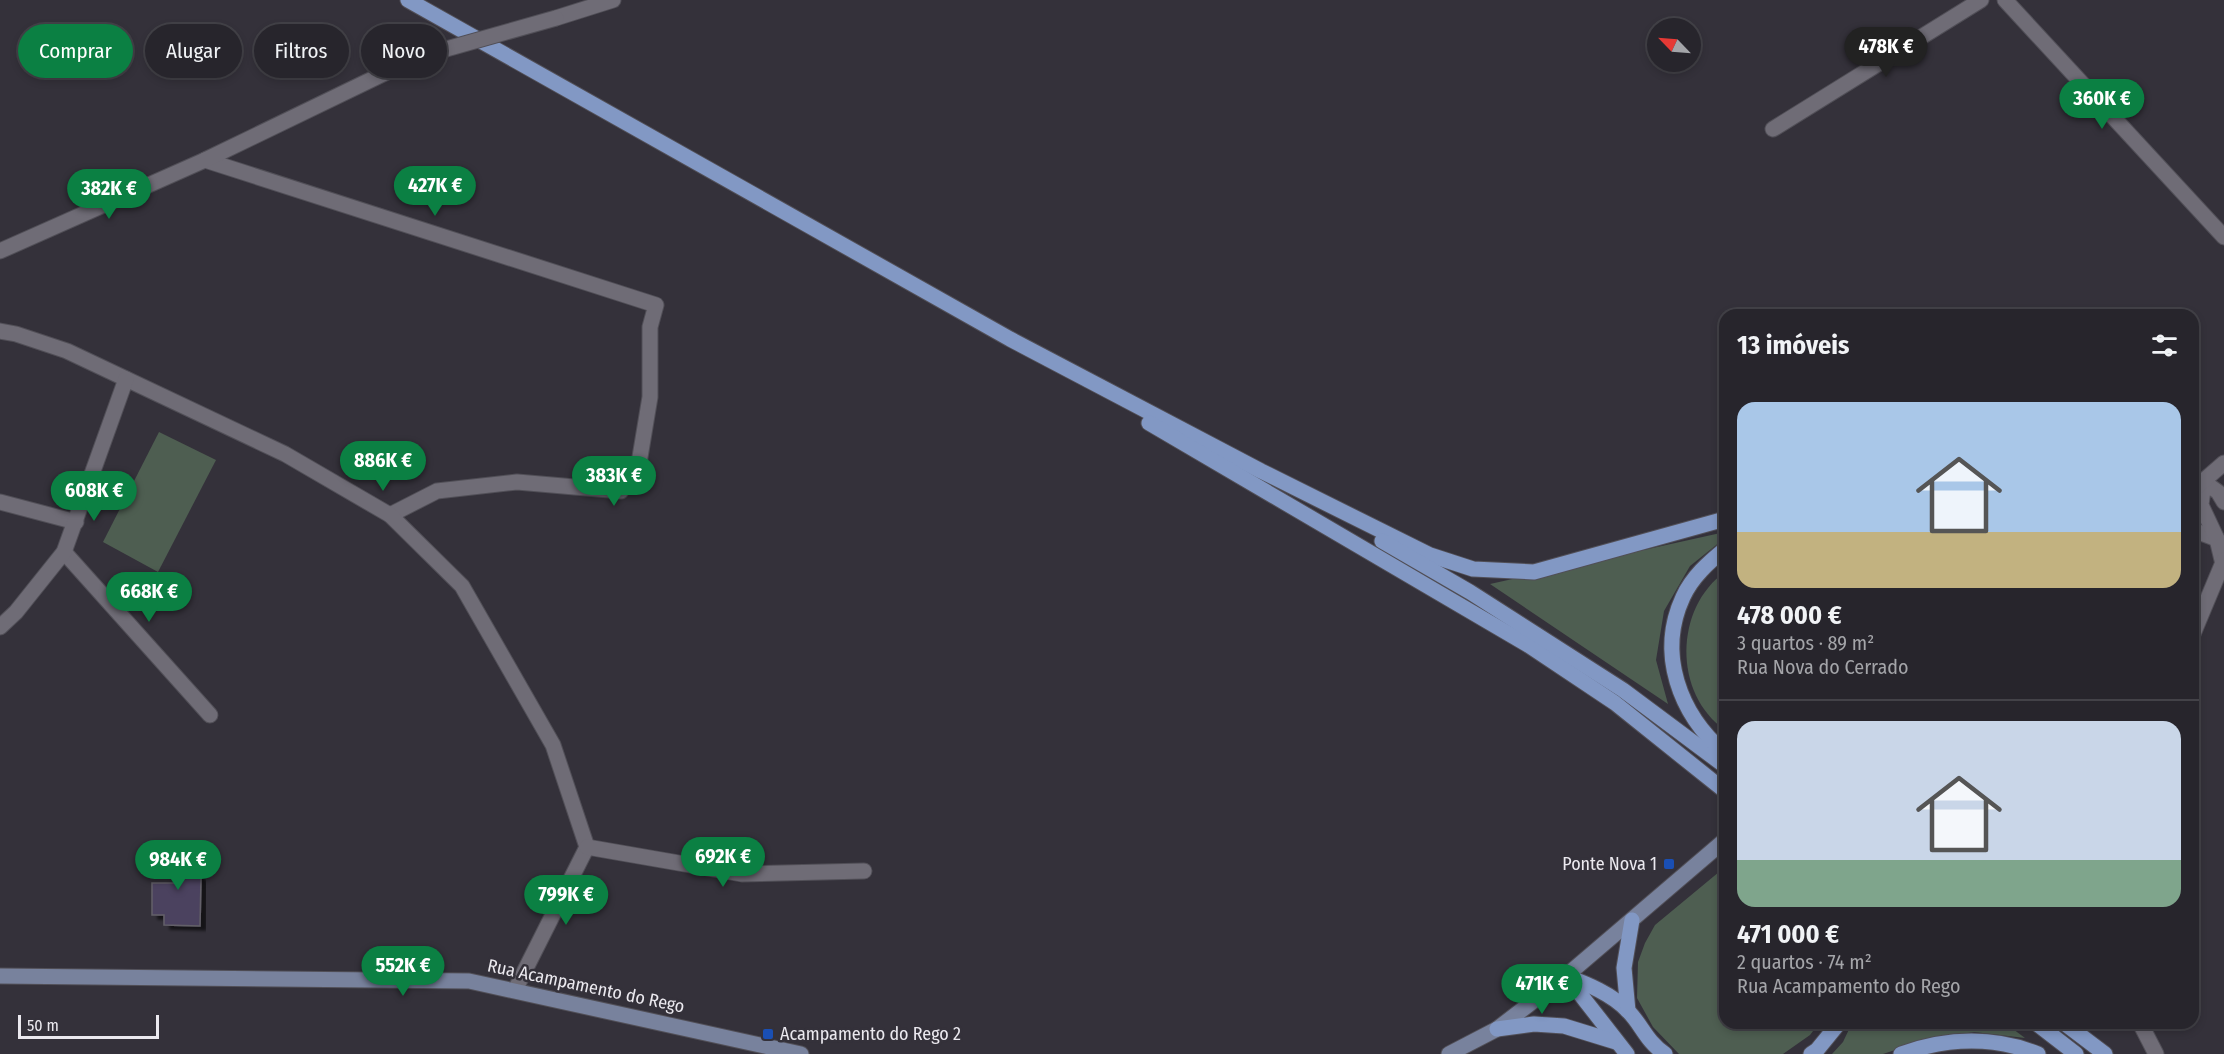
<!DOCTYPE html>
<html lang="pt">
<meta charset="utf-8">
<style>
body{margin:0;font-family:"Fira Sans Condensed",sans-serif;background:#333138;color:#f1f3f6;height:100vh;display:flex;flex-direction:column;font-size:22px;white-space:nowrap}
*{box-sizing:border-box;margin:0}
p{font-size:20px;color:#a4a5a9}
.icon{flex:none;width:33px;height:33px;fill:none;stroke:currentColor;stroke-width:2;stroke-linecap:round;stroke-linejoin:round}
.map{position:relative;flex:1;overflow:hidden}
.side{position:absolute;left:1719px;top:309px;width:480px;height:720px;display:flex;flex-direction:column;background:#27252c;border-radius:18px;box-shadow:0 3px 9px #0003,0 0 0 2px #434248}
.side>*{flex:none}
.banner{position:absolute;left:18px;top:24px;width:570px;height:54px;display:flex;gap:12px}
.needle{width:39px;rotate:295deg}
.tools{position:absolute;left:1647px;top:18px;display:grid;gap:12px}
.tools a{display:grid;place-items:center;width:54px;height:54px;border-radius:50%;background:#27252c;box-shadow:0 3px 9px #0003,0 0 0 2px #434248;font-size:30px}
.scale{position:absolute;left:18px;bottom:15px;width:141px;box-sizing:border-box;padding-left:6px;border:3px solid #ebe9ef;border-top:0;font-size:16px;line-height:21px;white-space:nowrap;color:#ebe9ef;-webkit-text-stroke:4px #34313a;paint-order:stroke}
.price{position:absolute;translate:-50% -51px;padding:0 14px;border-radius:21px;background:#0b8043;color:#fff;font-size:20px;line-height:39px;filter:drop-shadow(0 2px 3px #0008)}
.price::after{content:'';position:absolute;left:50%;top:36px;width:18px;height:14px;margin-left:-9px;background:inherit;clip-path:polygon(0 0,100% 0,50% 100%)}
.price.selected{background:#222;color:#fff}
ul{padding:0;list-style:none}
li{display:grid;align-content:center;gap:12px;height:318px;padding:0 18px}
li+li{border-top:2px solid #434248}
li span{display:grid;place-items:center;height:186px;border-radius:18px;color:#555}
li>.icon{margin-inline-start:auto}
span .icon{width:108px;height:108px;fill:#fffc;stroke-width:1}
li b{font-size:26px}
h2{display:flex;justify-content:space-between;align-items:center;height:72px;padding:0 18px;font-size:26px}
.chip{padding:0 21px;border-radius:27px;background:#27252c;box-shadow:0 3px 9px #0003,0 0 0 2px #434248;font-size:21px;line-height:54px}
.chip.selected{background:#0b8043;color:#fff}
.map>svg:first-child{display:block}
</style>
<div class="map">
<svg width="2224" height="1054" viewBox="0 0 2224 1054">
<defs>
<filter id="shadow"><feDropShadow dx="6" dy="4" stdDeviation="1.5" flood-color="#0009"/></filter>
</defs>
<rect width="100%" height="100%" fill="#34313a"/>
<g fill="#4e5e51">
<path d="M159,432L216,460L158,572L103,542Z"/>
<path d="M1725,532V538L1690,566L1664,611L1656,660L1668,704L1490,584Z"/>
<path d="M1725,572V730C1673,694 1674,608 1725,572Z"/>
<path d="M1725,867V1023H1819L1810,1035L1783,1054H1679L1653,1027L1637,998L1638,962L1645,943L1655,925Z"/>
<path d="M1852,1023H2005L2025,1038L1974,1032L1922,1041L1883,1054H1832L1843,1042Z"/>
</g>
<path fill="#4c435e" stroke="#636069" stroke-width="1.5" filter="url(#shadow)" d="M172,843L201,879L200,926L164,925V915H152V883H177L156,856Z"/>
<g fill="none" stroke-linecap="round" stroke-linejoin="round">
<defs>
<g id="minor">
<path d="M2005,0L2224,237"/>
<path d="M1773,129L1981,0"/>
<path d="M205,160L656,305L650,327V397L639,463L621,491L517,482L437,491L390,515"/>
<path d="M0,331L16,334L67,351L285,454L390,515L462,586L553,745L587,847L515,990"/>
<path d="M0,502L76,522"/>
<path d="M2193,530L2217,539"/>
<path d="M64,552L210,715"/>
<path d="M2222,560L2217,539L2201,505L2204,482L2218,492L2224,502"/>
<path d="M0,627L16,612L64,552L126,379"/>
<path d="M2193,634L2224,560"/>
<path d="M587,847L742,874L864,871"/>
<path d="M2140,1023L2156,1054"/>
</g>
<g id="tertiary">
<path d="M556,18L613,0"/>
<path d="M0,251L205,160L418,57"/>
<path d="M2193,490L2224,463"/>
</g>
<g id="secondary">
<path d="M0,976L469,981L801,1054"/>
<path d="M1449,1054L1497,1029L1566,976L1725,840"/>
</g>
<g id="primary">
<path d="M408,0L1010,339L1261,471L1430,555L1473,569L1534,572L1725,519"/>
<path d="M1149,423L1528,645L1615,703L1725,791"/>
<path d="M1382,541L1470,592L1623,690L1725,766"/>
<path d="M1725,549C1709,562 1692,577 1683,597C1657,653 1679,714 1725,753"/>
<path d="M1566,976C1587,984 1612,994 1628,1011C1642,1025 1646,1041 1665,1054"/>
<path d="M1566,976L1627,1054"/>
<path d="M1628,1011L1624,968L1632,920"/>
<path d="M2036,1023L2076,1054"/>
<path d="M2064,1023L2105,1054"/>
<path d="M1497,1029L1534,1024L1564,1026L1616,1042"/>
<path d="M1811,1054L1817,1050L1839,1023"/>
<path d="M1901,1054C1946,1038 1993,1036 2038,1054"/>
</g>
</defs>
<use href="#minor" stroke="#514f57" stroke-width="17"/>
<use href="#tertiary" stroke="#514f57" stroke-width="17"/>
<use href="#secondary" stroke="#514f57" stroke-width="17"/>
<use href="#primary" stroke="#514f57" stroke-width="17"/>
<use href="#minor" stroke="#6f6c76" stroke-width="15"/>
<use href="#tertiary" stroke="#6f6c76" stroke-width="15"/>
<use href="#secondary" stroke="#78829d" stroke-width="15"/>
<use href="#primary" stroke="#8298c4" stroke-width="15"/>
<defs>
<path id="tertiary-bridge" d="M418,57L556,18"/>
</defs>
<use href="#tertiary-bridge" stroke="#514f57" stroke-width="17" stroke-linecap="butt"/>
<use href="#tertiary-bridge" stroke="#6f6c76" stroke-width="15"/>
</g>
<g fill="#1a4fb4" stroke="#34313a" stroke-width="2">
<rect x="1663" y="858" width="12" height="12" rx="3"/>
<rect x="762" y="1028" width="12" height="12" rx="3"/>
</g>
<g text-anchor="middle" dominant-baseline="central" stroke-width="5" stroke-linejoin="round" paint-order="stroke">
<g font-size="18" fill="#ebe9ef" stroke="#34313a" text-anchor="end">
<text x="1657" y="864">Ponte Nova 1</text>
<text x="780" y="1034" text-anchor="start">Acampamento do Rego 2</text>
</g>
<g font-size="18" fill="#ebe9ef" stroke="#34313a">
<text transform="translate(586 986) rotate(12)">Rua Acampamento do Rego</text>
</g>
</g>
</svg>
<div class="tools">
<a><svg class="needle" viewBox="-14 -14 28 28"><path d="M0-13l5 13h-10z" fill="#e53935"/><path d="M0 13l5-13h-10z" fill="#a4a5a9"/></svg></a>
</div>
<div class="scale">50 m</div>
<b class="price selected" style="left:1886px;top:78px">478K €</b>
<b class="price" style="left:2102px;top:130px">360K €</b>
<b class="price" style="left:435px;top:217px">427K €</b>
<b class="price" style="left:109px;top:220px">382K €</b>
<b class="price" style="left:383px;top:492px">886K €</b>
<b class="price" style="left:614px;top:507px">383K €</b>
<b class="price" style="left:94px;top:522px">608K €</b>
<b class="price" style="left:149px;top:623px">668K €</b>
<b class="price" style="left:723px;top:888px">692K €</b>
<b class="price" style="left:178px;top:891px">984K €</b>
<b class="price" style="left:566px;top:926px">799K €</b>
<b class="price" style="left:403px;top:997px">552K €</b>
<b class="price" style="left:1542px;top:1015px">471K €</b>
<div class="banner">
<a class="chip selected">Comprar</a>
<a class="chip">Alugar</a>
<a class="chip">Filtros</a>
<a class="chip">Novo</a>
</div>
<section class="side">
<h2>13 imóveis<svg class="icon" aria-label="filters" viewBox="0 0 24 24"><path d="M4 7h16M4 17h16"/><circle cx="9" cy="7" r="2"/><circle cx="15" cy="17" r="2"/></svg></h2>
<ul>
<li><span style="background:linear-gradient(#a9c7e8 70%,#c2b280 0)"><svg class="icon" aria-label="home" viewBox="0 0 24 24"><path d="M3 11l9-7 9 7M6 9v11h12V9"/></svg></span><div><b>478 000 €</b><p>3 quartos · 89 m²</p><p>Rua Nova do Cerrado</p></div></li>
<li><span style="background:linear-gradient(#c9d6e8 75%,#7fa58c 0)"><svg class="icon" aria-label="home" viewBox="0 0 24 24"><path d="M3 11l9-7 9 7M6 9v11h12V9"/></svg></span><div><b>471 000 €</b><p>2 quartos · 74 m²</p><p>Rua Acampamento do Rego</p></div></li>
</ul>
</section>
</div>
